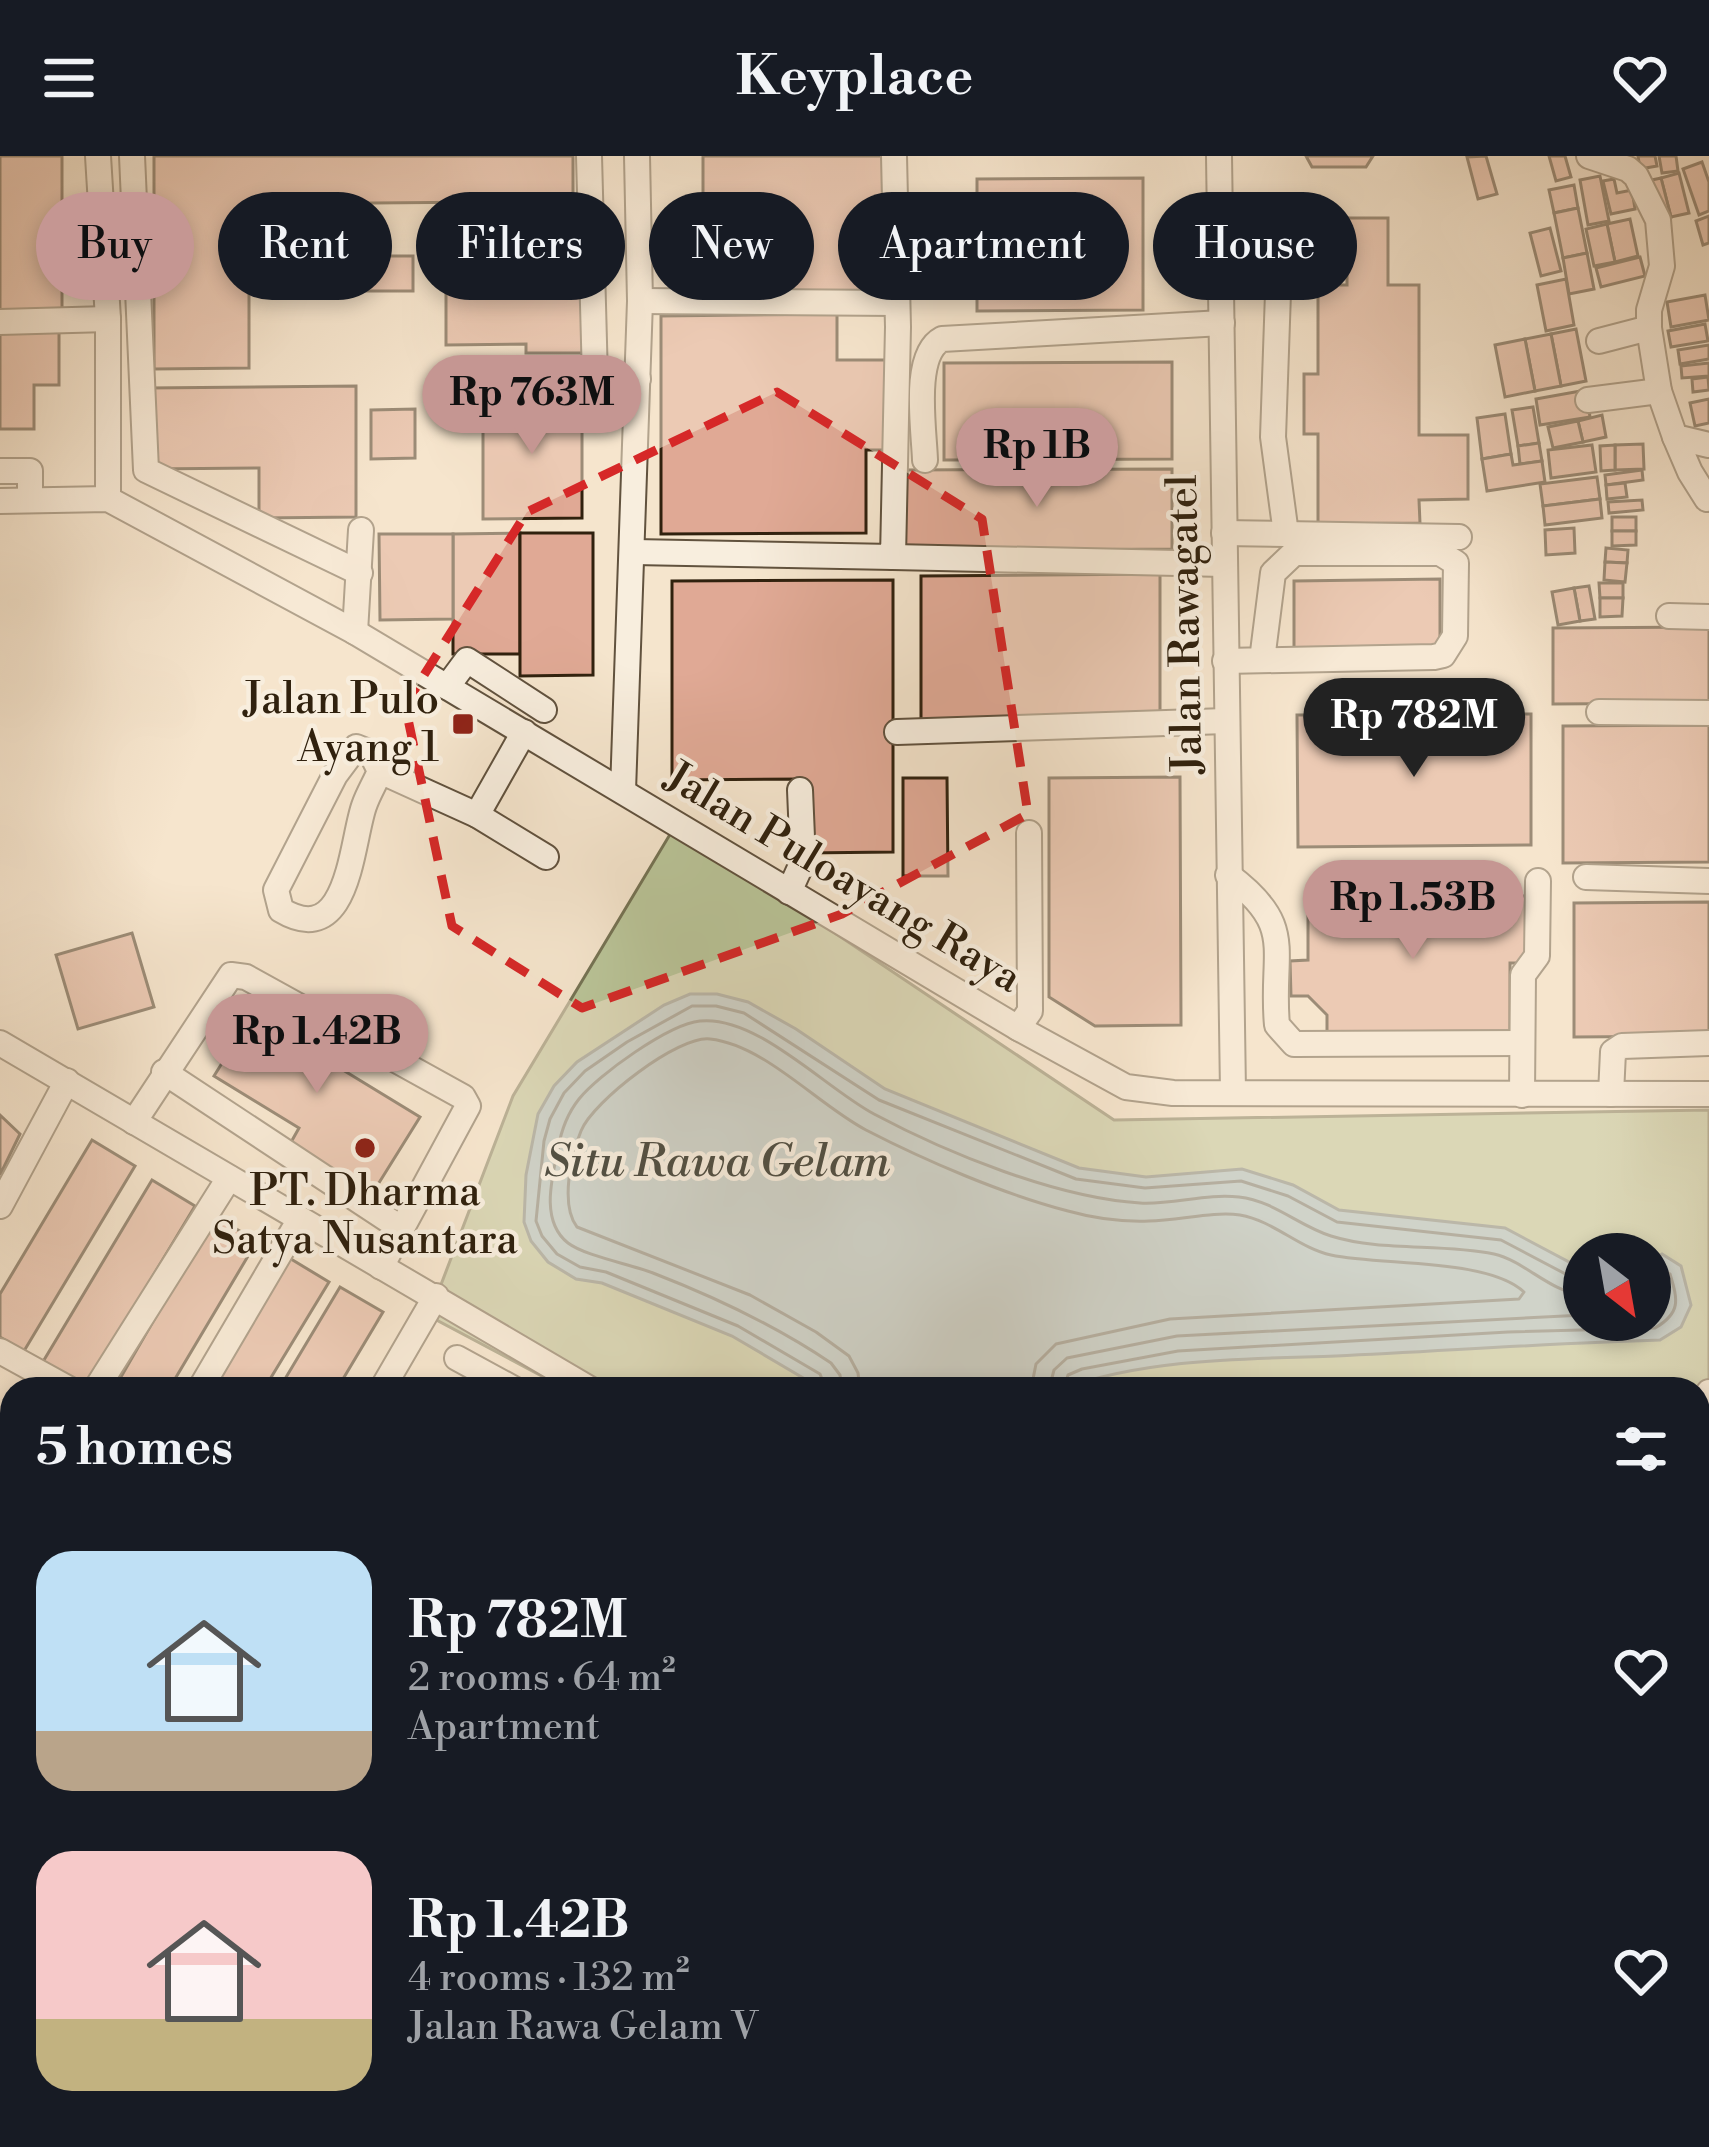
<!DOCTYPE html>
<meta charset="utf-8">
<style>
body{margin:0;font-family:"Libre Bodoni",serif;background:#242831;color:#f1f3f6;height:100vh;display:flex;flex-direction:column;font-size:45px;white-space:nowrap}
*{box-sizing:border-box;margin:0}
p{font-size:39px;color:#9ea1a6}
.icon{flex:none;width:66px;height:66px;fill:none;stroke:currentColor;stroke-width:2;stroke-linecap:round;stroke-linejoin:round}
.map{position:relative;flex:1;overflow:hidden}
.sheet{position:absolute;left:0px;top:1221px;width:1710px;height:771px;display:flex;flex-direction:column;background:#171b24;border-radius:36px 36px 0 0;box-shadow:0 6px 18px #0003}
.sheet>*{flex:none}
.top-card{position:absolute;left:36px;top:36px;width:1638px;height:108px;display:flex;gap:24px}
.needle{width:78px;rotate:149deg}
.buttons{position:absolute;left:1563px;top:1077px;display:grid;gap:24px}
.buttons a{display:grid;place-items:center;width:108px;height:108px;border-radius:50%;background:#171b24;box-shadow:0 6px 18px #0003;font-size:60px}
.price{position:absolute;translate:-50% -102px;padding:0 27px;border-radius:42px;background:#c59692;color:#111;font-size:39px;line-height:78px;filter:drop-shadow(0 3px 6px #0008)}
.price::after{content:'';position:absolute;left:50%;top:72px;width:36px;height:27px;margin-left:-18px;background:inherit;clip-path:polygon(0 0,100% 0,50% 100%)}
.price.current{background:#222;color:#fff}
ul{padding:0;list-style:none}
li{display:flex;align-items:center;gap:36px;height:300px;padding:0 36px}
li span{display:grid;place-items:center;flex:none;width:336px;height:240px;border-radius:36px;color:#555}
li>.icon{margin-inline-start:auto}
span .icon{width:144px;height:144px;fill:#fffc;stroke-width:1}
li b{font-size:51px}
h2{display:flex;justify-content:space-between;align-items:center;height:144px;padding:0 36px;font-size:51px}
.pill{padding:0 42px;border-radius:54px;background:#171b24;box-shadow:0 6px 18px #0003;font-size:42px;line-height:108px}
.pill.current{background:#c59692;color:#111}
header{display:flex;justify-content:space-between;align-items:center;height:156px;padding:0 36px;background:#171b24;font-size:54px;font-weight:700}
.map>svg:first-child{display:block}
</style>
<header><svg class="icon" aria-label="menu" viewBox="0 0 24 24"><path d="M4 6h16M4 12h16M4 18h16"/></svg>Keyplace<svg class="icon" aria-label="heart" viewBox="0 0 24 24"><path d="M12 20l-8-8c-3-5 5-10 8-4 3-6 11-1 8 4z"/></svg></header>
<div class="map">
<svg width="1709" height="1991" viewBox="0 0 1709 1991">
<rect width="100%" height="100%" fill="#f5e5cd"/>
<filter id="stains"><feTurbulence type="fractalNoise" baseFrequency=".00167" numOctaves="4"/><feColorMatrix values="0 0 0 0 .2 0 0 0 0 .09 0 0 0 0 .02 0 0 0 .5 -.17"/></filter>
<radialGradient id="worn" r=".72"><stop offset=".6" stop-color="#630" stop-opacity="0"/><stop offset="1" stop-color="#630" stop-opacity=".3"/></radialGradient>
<path fill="#bac599" stroke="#757354" stroke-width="3" fill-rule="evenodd" d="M675,670L1114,964L1709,954V1443H1698V1233H566L429,1160L513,940ZM1584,1098H1650V1164H1584Z"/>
<path fill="#a2bcc3" stroke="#747e7b" stroke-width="3" d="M690,838H717L748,846L796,873L885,933L1079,1012L1146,1021L1242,1013L1293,1029L1339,1054L1505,1072L1584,1114V1164H1650V1105L1662,1098L1681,1110L1691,1149L1681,1171L1660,1184C1552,1187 1444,1195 1336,1200C1244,1203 1149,1202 1061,1233H822L732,1180L602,1127L576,1123L548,1106L531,1085L524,1066L526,1019L538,958L554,930L577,906L664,849Z"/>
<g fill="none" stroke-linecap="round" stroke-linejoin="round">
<g stroke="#696e68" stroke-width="3">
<path d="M826,1233L820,1218L738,1170L606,1116L580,1111L557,1098L542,1080L536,1065L544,985L550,963L564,937L585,915L627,886L692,850H716L744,857L879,944L1076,1023L1145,1032L1241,1025L1288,1040L1337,1066L1501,1084L1575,1123L1584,1124"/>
<path d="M842,1233L840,1219L831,1207C776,1170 715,1141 653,1117C630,1108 585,1100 568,1087C540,1065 552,1022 558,993C561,975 567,958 579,943C598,919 669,868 700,865C757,859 825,932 874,958C947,997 1057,1042 1140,1047C1172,1049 1207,1037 1239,1041C1274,1045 1299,1070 1331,1080C1382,1096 1441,1087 1494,1098C1525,1105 1551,1137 1584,1139"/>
<path d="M860,1233L858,1217L849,1200L816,1176L750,1139L577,1071C560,1049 571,999 581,975C593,945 679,879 710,883C765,889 818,949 866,974C926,1005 1003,1038 1068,1055C1093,1062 1123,1066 1149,1065C1178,1065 1212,1055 1240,1059C1274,1065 1299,1092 1331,1099C1383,1110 1487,1102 1524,1136L1519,1143L1170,1163L1056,1188L1036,1208L1031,1233"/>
<path d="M1049,1233L1054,1214L1067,1202L1177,1180L1584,1159"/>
<path d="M1064,1233L1068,1219L1082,1213L1178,1195L1508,1176L1655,1172C1681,1157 1678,1144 1670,1118L1662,1113L1650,1115"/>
</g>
</g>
<g fill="#e0a995" stroke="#30210e" stroke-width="3">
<rect x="0" y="0" width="62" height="160"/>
<path d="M154,0H573V88H586V197H526V188L446,189V86L490,85V46L249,48V212L154,213Z"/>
<path d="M703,0H887V141L703,142Z"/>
<path d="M1306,0H1373L1366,11H1312Z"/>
<path d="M1486,0L1497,38L1478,43L1467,1Z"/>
<path d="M1549,0H1565L1571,21L1556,25Z"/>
<path d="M1638,0H1655L1657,10L1640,13Z"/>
<path d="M1659,0H1676L1678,15L1662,17Z"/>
<path d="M1702,6L1709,26V55L1699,59L1683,13Z"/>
<path d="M1679,17L1689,57L1671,61L1661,22Z"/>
<path d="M1600,20L1609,65L1588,69L1580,24Z"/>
<path d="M1143,22V154L977,155V23Z"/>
<path d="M1661,22L1671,61L1662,63L1652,24Z"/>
<path d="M1614,23L1617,37L1632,34L1635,53L1611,58L1603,25Z"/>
<path d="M1574,29L1578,52L1554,57L1549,34Z"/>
<path d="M1578,52L1587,97L1563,102L1554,57Z"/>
<path d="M1709,60V87L1703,89L1696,65Z"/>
<path d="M1289,62H1347V101L1289,102Z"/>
<path d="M1347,62H1388V129H1419V279H1468V343L1419,344L1420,367L1318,368V278H1304V218H1318V129H1347Z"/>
<path d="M1630,63L1638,100L1615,106L1607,68Z"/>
<path d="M1607,68L1615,106L1594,110L1586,73Z"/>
<path d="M1550,72L1561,115L1541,120L1530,77Z"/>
<path d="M1587,97L1594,133L1569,138L1563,102Z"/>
<rect x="321" y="100" width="92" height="35"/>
<path d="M1640,101L1645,120L1601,131L1596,112Z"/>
<path d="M1566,123L1574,169L1546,175L1537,129Z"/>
<path d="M1705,139L1709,164L1671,171L1667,146Z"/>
<path d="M837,158V204H890V294H866V377L661,378V160Z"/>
<path d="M1705,168L1708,185L1671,191L1668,175Z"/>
<path d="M1576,173L1586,225L1561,230L1551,178Z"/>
<path d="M59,175V229H34V273H0V176Z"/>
<path d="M1551,178L1561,230L1535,235L1525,183Z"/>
<path d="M1525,183L1535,235L1505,241L1495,189Z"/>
<path d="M1709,189V203L1680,208L1678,194Z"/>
<path d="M1172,206V303L944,304V207Z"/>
<path d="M1709,207V220L1682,222L1681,210Z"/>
<path d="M1708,221L1709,234L1693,236L1692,223Z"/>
<path d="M356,230V361L259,362V312L148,313V232Z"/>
<path d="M1586,234L1590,261L1540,269L1536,243Z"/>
<path d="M483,239H582V362L483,363Z"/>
<path d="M1709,243V267L1695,270L1690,247Z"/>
<path d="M1533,251L1539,287L1518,290L1512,254Z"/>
<path d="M415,253V302L371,303V254Z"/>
<path d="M1505,258L1511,298L1482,303L1477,262Z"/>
<path d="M1602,259L1606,281L1583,286L1578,265Z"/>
<path d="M1578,265L1583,286L1553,292L1548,271Z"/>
<path d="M1539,287L1542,305L1520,308L1518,290Z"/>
<path d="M1643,288L1644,313L1615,314V289Z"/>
<path d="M1592,289L1596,316L1551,322L1548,294Z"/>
<path d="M1615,289V314L1601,315L1600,290Z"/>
<path d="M1511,298L1513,309L1542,305L1545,326L1487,335L1482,303Z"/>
<path d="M1172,313V393L903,395V314Z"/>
<path d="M1642,314L1643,324L1606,329L1605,319Z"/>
<path d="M1597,321L1600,343L1543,350L1540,328Z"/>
<path d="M1625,327L1627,341L1607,343L1606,329Z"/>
<path d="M1600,343L1602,362L1545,369L1543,350Z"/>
<path d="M1642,344L1643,354L1609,357L1608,346Z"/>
<rect x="1612" y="361" width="24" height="14"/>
<path d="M1574,372L1575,397L1546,399L1545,374Z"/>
<path d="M1612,375H1636V389L1612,390Z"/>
<path d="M520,377V498H453V378Z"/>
<path d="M520,377H593V519L520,520Z"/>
<path d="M379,378H453V463L380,464Z"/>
<path d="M1606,392L1628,394L1627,407L1605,406Z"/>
<path d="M1605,406L1627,407L1625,426L1604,424Z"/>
<path d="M1160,418V565L921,567V420Z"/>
<path d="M1440,423V498L1294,499V425Z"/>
<path d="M893,424V696L805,697L804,623L672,624V425Z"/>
<path d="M1599,427H1623V442H1600Z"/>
<path d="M1589,430L1595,463L1580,465L1574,432Z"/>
<path d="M1574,432L1580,465L1558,469L1552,436Z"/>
<path d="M1600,442H1623L1622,460L1600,461Z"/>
<path d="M1709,471V547L1553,548V472Z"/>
<path d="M1531,558V689L1298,691L1297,559Z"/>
<path d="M1709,569V706L1563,707V570Z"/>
<path d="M1180,621L1181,869L1095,870L1049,841V622Z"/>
<path d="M903,622H947L948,720H903Z"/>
<path d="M1529,740V807H1510V875L1327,876V859L1308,840H1291L1290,805L1308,804V741Z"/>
<path d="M1709,746V880L1574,881V747Z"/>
<path d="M132,777L154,851L78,873L56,799Z"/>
<path d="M262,843L353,898L343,914L420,961L372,1038L290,988L299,972L214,920Z"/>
<path d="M0,959L20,978L0,1019Z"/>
<path d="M92,984L135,1010L24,1195L0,1181V1138Z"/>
<path d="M152,1024L195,1050L85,1233H81L41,1209Z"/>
<path d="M214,1060L257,1085L169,1233H114Z"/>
<path d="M286,1100L329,1126L264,1233H206Z"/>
<path d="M340,1131L383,1156L337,1233H279Z"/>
<path d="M10,1357H12L11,1474Z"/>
<path d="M0,1498H12V1615L0,1616Z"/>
<path d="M0,1635H12V1766L0,1767Z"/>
<rect x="0" y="1805" width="12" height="116"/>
<path d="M0,1949H12V1980H241V1991H0Z"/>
<rect x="345" y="1980" width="251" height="11"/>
<rect x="624" y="1980" width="150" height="11"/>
<rect x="807" y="1980" width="55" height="11"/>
</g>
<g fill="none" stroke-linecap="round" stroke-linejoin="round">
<defs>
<g id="minor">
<path d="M98,0L108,163V343"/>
<path d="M132,0L146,314L360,417"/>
<path d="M589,0L595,223"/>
<path d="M1219,0L1233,936"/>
<path d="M1589,0L1628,13L1636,20L1658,64L1662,110L1649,154V172L1659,235L1675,281L1709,289"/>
<path d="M1221,104L1335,112"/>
<path d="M1279,108L1273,281L1286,378"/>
<path d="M640,145L897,147"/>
<path d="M0,166L108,163"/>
<path d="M1599,185L1649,172"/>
<path d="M473,216L638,223"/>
<path d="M1588,244L1659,235"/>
<path d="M1675,281L1690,316L1707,343"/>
<path d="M925,304C924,273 912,199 942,183L1222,167"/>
<path d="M0,315H30V344"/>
<path d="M0,345L108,343L355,476L1018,872L1126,931L1173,937L1709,938"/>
<path d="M1224,377L1459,381"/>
<path d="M634,396L893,401L898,171L894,0"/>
<path d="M893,401L1224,408"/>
<path d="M1669,460L1709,461"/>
<path d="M355,476L361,374"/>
<path d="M1225,505L1434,501L1443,499L1455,480L1456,407L1440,397H1294L1273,417L1262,504"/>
<path d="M447,531L467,504L544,554"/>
<path d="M1599,556L1709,557"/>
<path d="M897,576L1226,565"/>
<path d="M380,615C375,627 368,638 364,650C351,687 349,795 281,754L276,734L335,619L356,591L371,597L380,615L477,659L524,576"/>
<path d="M623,635L640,145L637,0"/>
<path d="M477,659L546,701"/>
<path d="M1228,719C1298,771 1270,794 1277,869L1294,888L1522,887"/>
<path d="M1586,721L1709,725"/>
<path d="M789,736L803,705L800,634"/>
<path d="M1018,872L1030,855L1029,677"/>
<path d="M0,887L590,1233"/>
<path d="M164,916L402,1073"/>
<path d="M1611,938L1613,896L1622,890L1709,887"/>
<path d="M1522,939L1523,819L1537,800L1538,725"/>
<path d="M134,966L231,819L246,821L463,941L468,950L381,1111"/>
<path d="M0,1050L67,925"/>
<path d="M0,1195L69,1233"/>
<path d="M457,1202L514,1233"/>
<path d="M96,1233L229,1022"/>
<path d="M200,1233L300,1063"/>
<path d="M382,1233L436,1140"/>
<path d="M1709,1236L1702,1258V1407L1709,1411"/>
<path d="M1698,1457H1709"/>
<path d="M7,1484H12"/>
<path d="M0,1627H12"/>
<path d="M0,1931L12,1930"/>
<path d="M332,1980V1991"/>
<path d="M781,1980L782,1991"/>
<path d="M893,1980L894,1991"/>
<path d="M965,1980V1991"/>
<path d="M1285,1981L1693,1984L1701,1981L1704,1649L1709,1641"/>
<path d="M285,1991V1980"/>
<path d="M617,1991V1980"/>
</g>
</defs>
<use href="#minor" stroke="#61523e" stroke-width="28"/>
<use href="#minor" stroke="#f8eede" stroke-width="24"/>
</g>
<path d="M0 0H1709V1991H0ZM777,236L982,363L1028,658L842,758L582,852L452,770L405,549L527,356Z" fill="#f5e5cd" fill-opacity=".55" fill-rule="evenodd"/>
<path fill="none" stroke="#d62828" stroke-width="9" stroke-dasharray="24 15" stroke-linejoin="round" d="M777,236L982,363L1028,658L842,758L582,852L452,770L405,549L527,356Z"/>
<g fill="#8f2418" stroke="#f8eede" stroke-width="4.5">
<rect x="451" y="556" width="24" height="24" rx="6"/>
<circle cx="365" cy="992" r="12"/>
</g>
<g text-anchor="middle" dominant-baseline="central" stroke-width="9" stroke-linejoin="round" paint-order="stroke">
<g font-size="42" fill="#30210e" stroke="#f8eede">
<text transform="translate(1186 468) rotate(-91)">Jalan Rawagatel</text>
<text transform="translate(843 722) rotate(31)">Jalan Puloayang Raya</text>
</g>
<g font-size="42" fill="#30210e" stroke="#f8eede" text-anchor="end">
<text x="439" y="544">Jalan Pulo<tspan x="439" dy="48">Ayang 1</tspan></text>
<text x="365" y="1036" text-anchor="middle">PT. Dharma<tspan x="365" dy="48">Satya Nusantara</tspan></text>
</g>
<g font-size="45" font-style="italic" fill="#525044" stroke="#f8eede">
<text x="717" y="1006">Situ Rawa Gelam</text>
</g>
</g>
<rect width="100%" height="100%" filter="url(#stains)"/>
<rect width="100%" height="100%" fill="url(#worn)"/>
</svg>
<div class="buttons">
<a><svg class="needle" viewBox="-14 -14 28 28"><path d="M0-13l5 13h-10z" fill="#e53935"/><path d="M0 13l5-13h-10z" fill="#9ea1a6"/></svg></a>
</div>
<b class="price" style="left:532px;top:301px">Rp 763M</b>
<b class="price" style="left:1037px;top:354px">Rp 1B</b>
<b class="price current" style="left:1414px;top:624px">Rp 782M</b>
<b class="price" style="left:1413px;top:806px">Rp 1.53B</b>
<b class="price" style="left:317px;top:940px">Rp 1.42B</b>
<div class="top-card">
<a class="pill current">Buy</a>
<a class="pill">Rent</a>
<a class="pill">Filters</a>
<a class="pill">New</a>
<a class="pill">Apartment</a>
<a class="pill">House</a>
</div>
<section class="sheet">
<h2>5 homes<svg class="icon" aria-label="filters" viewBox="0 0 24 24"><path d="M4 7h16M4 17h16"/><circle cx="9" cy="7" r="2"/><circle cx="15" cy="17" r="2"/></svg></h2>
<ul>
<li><span style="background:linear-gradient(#bfe0f5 75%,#b9a48a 0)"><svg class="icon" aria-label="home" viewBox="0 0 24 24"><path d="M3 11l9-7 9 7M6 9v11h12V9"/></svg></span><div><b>Rp 782M</b><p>2 rooms · 64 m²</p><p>Apartment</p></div><svg class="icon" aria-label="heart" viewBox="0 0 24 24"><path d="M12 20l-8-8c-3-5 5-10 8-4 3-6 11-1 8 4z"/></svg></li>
<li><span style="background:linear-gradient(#f6c9c9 70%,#c2b280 0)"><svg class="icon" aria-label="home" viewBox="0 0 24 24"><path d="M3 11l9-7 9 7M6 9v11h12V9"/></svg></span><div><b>Rp 1.42B</b><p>4 rooms · 132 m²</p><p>Jalan Rawa Gelam V</p></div><svg class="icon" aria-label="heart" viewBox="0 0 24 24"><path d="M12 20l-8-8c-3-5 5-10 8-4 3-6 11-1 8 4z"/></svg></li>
</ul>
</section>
</div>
